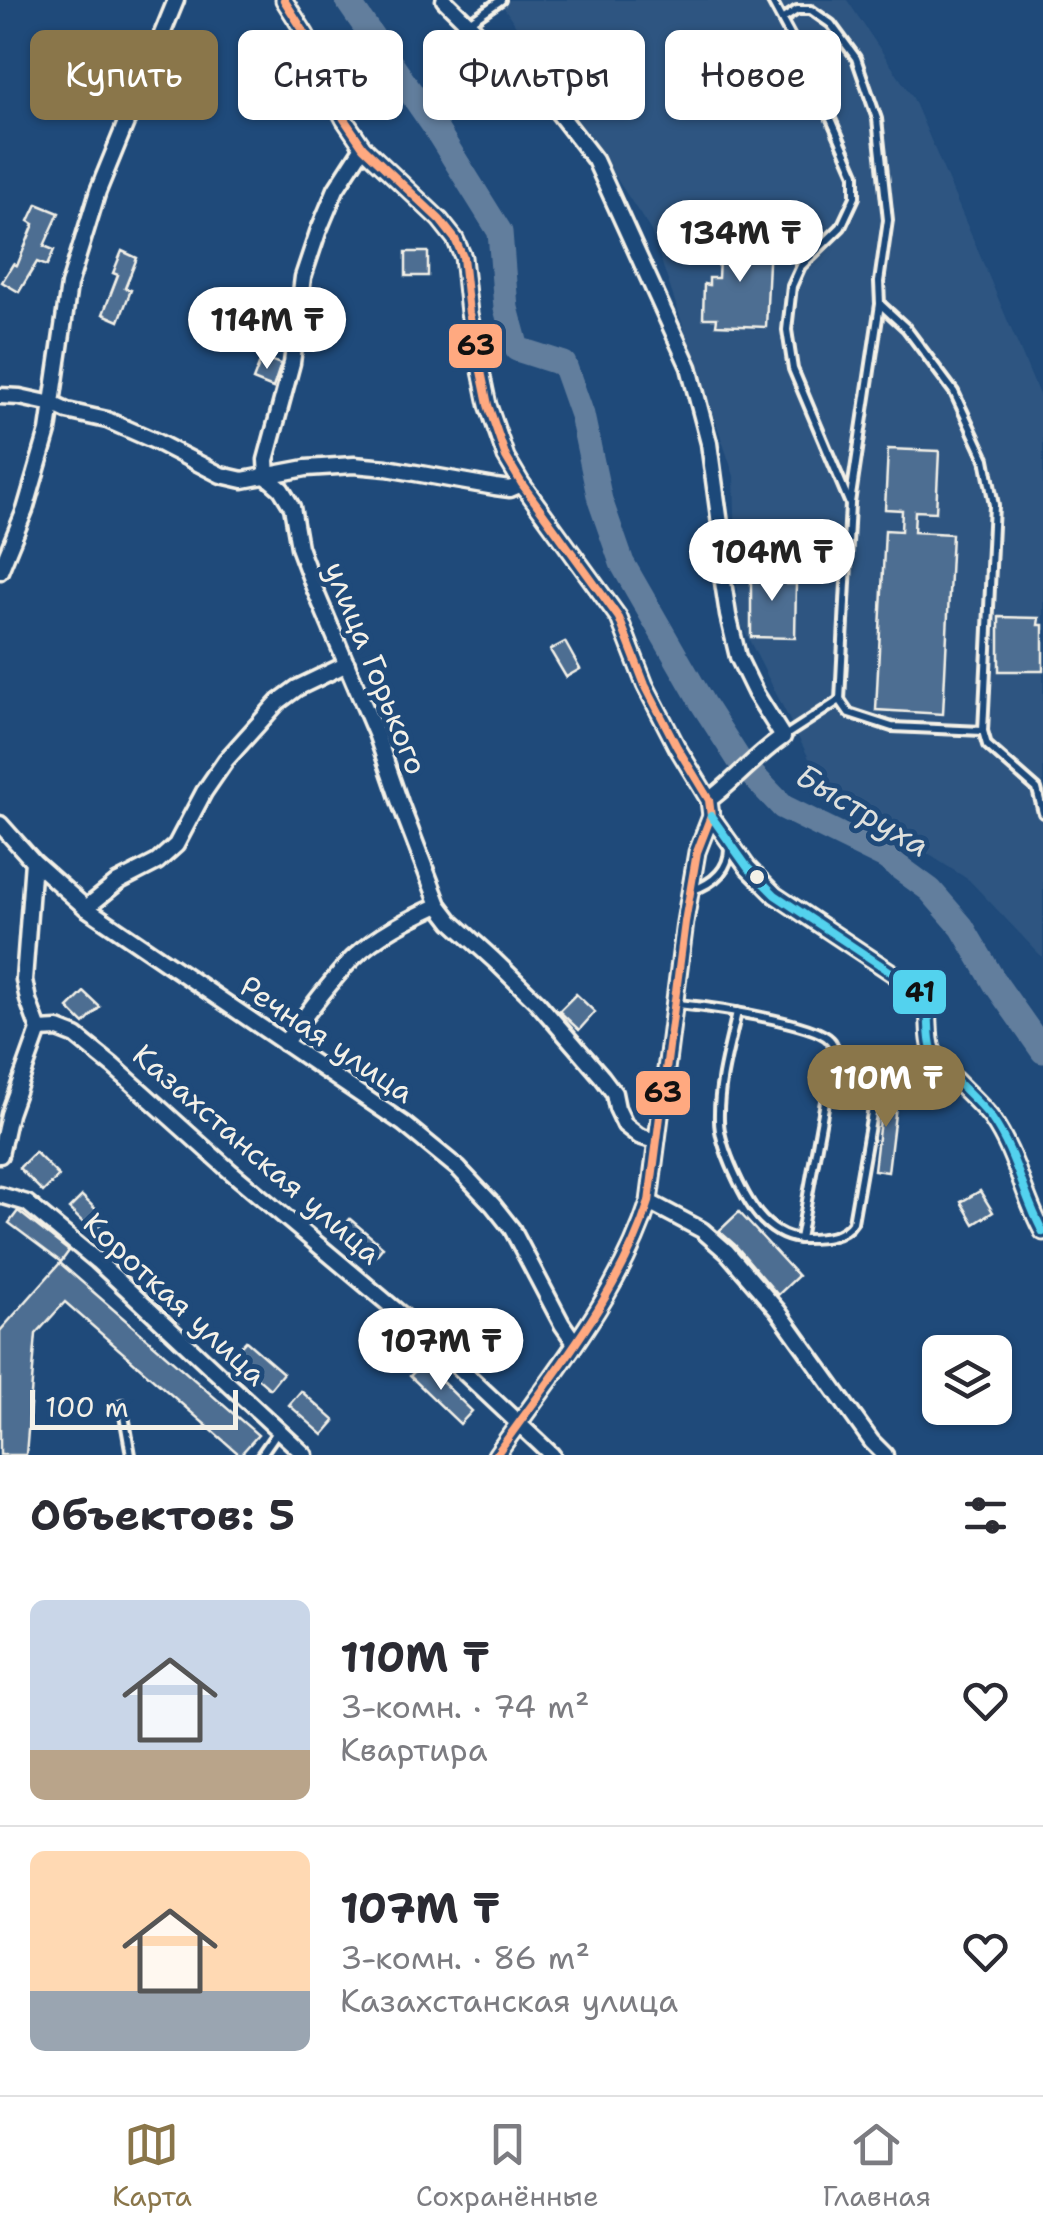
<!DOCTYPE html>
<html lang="ru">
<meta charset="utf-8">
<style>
body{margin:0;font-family:"Shantell Sans",sans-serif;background:#f7f7f7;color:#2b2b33;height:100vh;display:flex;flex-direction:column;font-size:38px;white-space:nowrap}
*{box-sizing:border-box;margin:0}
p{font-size:32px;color:#7c7c81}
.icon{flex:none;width:55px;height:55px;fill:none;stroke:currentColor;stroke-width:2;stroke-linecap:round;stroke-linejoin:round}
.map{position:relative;height:1455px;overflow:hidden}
.side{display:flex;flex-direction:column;background:#fff;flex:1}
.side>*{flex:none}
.banner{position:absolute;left:30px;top:30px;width:985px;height:90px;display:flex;gap:20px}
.fabs{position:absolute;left:922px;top:1335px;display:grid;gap:20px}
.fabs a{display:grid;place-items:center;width:90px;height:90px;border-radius:15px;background:#fff;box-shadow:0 2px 8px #0004;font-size:50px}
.scale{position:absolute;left:30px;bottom:25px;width:208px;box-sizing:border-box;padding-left:10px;border:5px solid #f4f1e8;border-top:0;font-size:28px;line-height:35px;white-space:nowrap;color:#f4f1e8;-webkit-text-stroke:8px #1f4a7a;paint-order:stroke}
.price{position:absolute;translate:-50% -85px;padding:0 22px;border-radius:35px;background:#fff;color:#222;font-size:32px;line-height:65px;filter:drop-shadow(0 2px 5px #0008)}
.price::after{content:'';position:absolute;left:50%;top:60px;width:30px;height:22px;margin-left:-15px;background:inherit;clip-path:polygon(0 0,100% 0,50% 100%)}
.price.on{background:#8a764a;color:#fff}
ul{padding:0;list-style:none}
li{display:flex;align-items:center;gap:30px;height:250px;padding:0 30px}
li+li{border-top:2px solid #e1e1e2}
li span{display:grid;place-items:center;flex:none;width:280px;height:200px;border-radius:15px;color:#555}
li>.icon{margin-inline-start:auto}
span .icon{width:120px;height:120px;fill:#fffc;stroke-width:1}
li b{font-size:42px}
h2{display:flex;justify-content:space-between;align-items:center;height:120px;padding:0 30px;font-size:42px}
.pill{padding:0 35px;border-radius:15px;background:#fff;box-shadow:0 2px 8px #0004;font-size:35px;line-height:90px}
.pill.on{background:#8a764a;color:#fff}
.dock{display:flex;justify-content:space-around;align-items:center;height:140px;border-top:2px solid #e1e1e2;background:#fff;font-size:28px;color:#7c7c81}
.dock a{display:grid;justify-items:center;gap:5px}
.dock .on{color:#8a764a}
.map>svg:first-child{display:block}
</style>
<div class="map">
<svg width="1043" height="1455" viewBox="0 0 1043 1455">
<rect width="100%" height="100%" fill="#1f4a7a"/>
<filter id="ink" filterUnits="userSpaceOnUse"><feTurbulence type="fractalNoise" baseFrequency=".01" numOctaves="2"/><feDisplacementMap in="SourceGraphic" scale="20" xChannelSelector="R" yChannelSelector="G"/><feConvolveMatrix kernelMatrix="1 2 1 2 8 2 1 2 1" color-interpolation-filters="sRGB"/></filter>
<g filter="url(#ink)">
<path fill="#2d5581" d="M499,0H847L913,98L1043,404V958L969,880L824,788L738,618L734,476L651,231Z"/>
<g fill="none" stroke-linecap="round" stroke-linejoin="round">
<path stroke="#627e9d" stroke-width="25" d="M347,0L434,126L500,232L506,308L517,349L564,364L582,415L600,500L622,563L703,704L741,763L783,807L885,857L930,890L962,927L995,983L1043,1051"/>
</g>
<g fill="#4d6e92" stroke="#f4f1e8" stroke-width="2.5">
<path d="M37,204L59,213L44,246L54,250L47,266L37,262L19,292L2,282L13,264L17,266L34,224L29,221Z"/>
<path d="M720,239L770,241L766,327L716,325L717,318H703L704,284L709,285V278H718Z"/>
<path d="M122,251L137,258L125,288L131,290L119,321L103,314L118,275L113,273Z"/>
<rect x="406" y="252" width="22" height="24"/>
<path d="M262,357L281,364L273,388L253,380Z"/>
<path d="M888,449L939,451L936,512L915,511L914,532L952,534L943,714L876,710L885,530L901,531L902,510L885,509Z"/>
<path d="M751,567L788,568L787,584H796L795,638L751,637Z"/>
<path d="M999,617L1039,618L1038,625H1043V671H999Z"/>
<path d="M565,642L580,669L566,677L550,650Z"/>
<path d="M84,992L100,1007L84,1024L68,1008Z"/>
<path d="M576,994L595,1012L579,1030L559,1011Z"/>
<path d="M884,1087L898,1089L888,1172L874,1170Z"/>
<path d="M35,1152L59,1176L43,1192L19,1168Z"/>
<path d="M980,1191L993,1212L974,1224L961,1202Z"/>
<path d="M82,1196L106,1219L93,1232L69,1209Z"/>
<path d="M18,1211L69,1251L61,1262L9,1223Z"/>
<path d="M739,1212L798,1276L778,1295L735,1245L719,1231Z"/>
<path d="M350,1219L383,1247L374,1258L340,1230Z"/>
<path d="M60,1263L258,1435L240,1455L65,1302L36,1334L26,1455H0V1331Z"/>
<path d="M246,1341L283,1373L270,1389L232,1356Z"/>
<path d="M423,1363L472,1411L460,1424L410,1376Z"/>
<path d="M301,1391L335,1421L323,1435L289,1405Z"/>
</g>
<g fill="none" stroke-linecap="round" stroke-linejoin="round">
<defs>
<g id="service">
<path d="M771,0L814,80L855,174V197L841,227L801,266L792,286L787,330L793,369L850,504L840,700L849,713L892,727L983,731"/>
<path d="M783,19L797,10H811L831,24L856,58L877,119L888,220L879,282L880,304L906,328L954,392L985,459L994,505L983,731L987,745L1037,789L1043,813"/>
<path d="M469,22L501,0"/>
<path d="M850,503L880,304"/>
<path d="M783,737L840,700"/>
<path d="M691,891C711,884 729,872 729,848"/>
<path d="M676,1004C703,1006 815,1022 830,1040C836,1046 833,1055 832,1063L800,1239"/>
<path d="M737,1012C729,1048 718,1084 719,1120C719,1146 745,1202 763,1220C774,1231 788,1239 804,1239C822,1239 843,1238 853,1222L880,1068"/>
<path d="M122,1404L131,1455"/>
<path d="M261,1455L277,1432"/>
</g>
<g id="minor">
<path d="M284,0L306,35L322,77L344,119L363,147L440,220L455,239L463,257L469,313L488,405L506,457L522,484L619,618L645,685L677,747L709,800L711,816L697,852L685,922L649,1202C619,1296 552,1375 496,1455"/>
<path d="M444,0L557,111L595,160L689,367L709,443L720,524V562L728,615L738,657L756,694L783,737C756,755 735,781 709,800"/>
<path d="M363,147L336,189L318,232L303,277L292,363L266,460L267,477L281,489L292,507L299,547L315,590L377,736L400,803L439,905L452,922L494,960L537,1002L602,1077L614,1093L617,1108L625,1125L639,1136L655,1141"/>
<path d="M0,396L20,397L52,404L67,411L107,420L155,441L221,475L243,480L306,468L354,465L387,468L495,487L510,489L522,484"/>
<path d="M0,571L25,510L48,431L69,285L98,191L176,0"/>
<path d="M711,816L748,868L775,895L918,990C921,994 925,998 926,1003C931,1016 927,1034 932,1049C941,1072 976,1097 992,1119C1017,1155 1023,1196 1043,1232"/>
<path d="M0,824L33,861L86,908L404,1124L459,1169L493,1205L512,1229L562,1324L575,1343"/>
<path d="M86,908L118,882L157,862L176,845L204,792L226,760L278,702L297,688L347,664"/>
<path d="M39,1030L58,1029L76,1036L113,1066L230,1171L416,1327L552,1455"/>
<path d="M284,1043C307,1015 328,983 353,958C378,934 409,919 439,905"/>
<path d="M0,1155L9,1114L39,1030L28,1000L24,980L33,861"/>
<path d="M0,1195L27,1203L97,1261L305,1455"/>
<path d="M649,1202L702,1230L727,1252L778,1311L872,1442L885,1455"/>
</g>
</defs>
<use href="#service" stroke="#f4f1e8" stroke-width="14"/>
<use href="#minor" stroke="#f4f1e8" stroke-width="21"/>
<use href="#service" stroke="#1f4a7a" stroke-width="6"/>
<use href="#minor" stroke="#1f4a7a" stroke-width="14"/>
<defs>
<path id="bus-1" d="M284,0L306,35L322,77L344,119L363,147L440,220L455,239L463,257L469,313L488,405L506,457L522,484L619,618L645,685L677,747L709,800L711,816L697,852L685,922L649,1202C619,1296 552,1375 496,1455"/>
<path id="bus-2" d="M711,816L748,868L775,895L918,990C921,994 925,998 926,1003C931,1016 927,1034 932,1049C941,1072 976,1097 992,1119C1017,1155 1023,1196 1043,1232"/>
</defs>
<use href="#bus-1" stroke="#1f4a7a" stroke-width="15"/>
<use href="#bus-2" stroke="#1f4a7a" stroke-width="15"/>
<use href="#bus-1" stroke="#ffa980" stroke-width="8"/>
<use href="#bus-2" stroke="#53d2ee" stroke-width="8"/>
</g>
</g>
<circle fill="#f4f1e8" stroke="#1f4a7a" stroke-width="4" cx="757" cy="877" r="9"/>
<g text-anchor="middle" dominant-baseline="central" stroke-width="10" stroke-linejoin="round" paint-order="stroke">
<g font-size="30" fill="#f4f1e8" stroke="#1f4a7a">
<text transform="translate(376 668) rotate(68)">улица Горького</text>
<text transform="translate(327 1039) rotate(34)">Речная улица</text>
<text transform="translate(257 1154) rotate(41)">Казахстанская улица</text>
<text transform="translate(175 1299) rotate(43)">Короткая улица</text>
</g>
<g font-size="32" font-style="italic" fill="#dee0dd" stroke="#1f4a7a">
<text transform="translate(863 810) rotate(31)">Быструха</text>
</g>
</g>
<g stroke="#1f4a7a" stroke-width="4">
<rect x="447" y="322" width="57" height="48" rx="10" fill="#ffa980"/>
<rect x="891" y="968" width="57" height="48" rx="10" fill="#53d2ee"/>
<rect x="634" y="1069" width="58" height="48" rx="10" fill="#ffa980"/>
</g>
<g font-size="28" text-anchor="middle" font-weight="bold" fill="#111">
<text x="476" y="355">63</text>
<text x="920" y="1002">41</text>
<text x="663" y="1102">63</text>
</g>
</svg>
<div class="fabs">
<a><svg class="icon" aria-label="layers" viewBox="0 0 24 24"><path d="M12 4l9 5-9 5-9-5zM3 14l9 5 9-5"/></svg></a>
</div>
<div class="scale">100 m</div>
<b class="price" style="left:740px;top:285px">134M ₸</b>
<b class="price" style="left:267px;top:372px">114M ₸</b>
<b class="price" style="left:772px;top:604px">104M ₸</b>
<b class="price on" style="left:886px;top:1130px">110M ₸</b>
<b class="price" style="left:441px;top:1393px">107M ₸</b>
<div class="banner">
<a class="pill on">Купить</a>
<a class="pill">Снять</a>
<a class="pill">Фильтры</a>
<a class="pill">Новое</a>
</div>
</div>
<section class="side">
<h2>Объектов: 5<svg class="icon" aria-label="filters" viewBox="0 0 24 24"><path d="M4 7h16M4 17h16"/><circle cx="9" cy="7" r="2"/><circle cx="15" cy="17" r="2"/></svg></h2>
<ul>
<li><span style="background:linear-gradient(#c9d6e8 75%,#b9a48a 0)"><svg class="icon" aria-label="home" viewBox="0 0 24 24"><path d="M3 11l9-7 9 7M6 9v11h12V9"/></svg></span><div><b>110M ₸</b><p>3-комн. · 74 m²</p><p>Квартира</p></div><svg class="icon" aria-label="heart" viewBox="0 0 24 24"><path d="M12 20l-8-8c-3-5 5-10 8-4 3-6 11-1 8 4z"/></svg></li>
<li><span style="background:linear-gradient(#ffd9b3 70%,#9aa5b1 0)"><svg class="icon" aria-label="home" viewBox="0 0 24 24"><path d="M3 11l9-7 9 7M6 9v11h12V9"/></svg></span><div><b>107M ₸</b><p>3-комн. · 86 m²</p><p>Казахстанская улица</p></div><svg class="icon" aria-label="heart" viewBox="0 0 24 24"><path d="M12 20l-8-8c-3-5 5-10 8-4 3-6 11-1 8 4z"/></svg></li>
</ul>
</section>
<nav class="dock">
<a class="on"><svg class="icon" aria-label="map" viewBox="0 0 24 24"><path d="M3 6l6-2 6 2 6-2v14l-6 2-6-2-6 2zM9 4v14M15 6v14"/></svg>Карта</a>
<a><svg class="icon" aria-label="saved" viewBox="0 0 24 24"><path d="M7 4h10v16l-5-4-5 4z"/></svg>Сохранённые</a>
<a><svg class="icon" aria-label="home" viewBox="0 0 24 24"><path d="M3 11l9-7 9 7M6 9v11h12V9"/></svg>Главная</a>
</nav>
